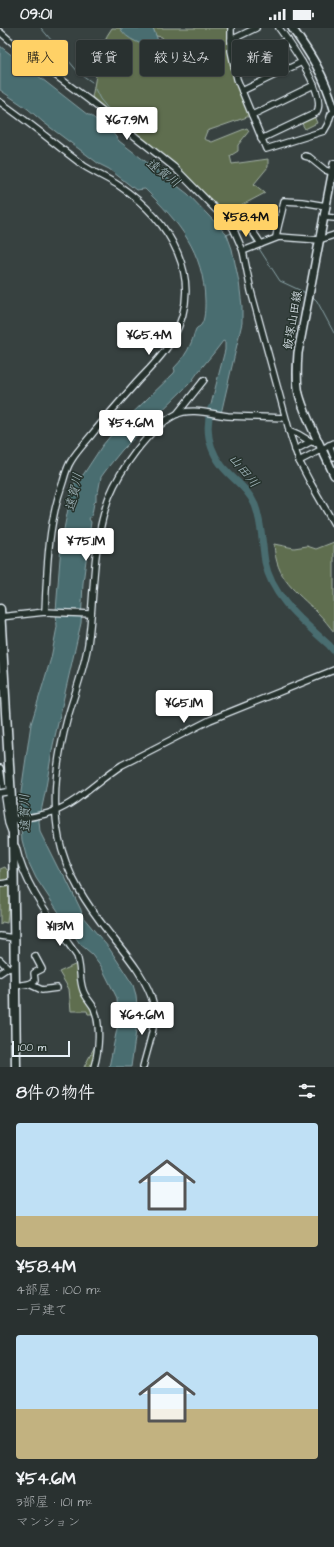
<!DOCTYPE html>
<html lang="ja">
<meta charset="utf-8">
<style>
body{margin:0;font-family:"Architects Daughter","Klee One",sans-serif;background:#353d3c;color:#f1f3f6;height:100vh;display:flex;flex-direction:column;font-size:15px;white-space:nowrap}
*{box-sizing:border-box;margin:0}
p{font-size:13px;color:#a5a9ab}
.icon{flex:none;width:22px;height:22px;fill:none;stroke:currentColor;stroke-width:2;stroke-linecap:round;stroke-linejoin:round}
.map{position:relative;height:1039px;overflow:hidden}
.details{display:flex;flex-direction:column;background:#293130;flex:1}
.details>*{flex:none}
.banner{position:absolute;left:12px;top:12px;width:310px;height:36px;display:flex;gap:8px}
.scale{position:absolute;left:12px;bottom:10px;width:58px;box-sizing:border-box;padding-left:4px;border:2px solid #e8f1f8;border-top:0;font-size:11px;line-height:14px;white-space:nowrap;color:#e8f1f8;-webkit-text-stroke:3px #26332d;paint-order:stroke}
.price{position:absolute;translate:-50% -34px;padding:0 9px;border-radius:4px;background:#fff;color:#222;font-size:13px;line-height:26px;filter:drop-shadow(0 1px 2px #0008)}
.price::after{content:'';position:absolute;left:50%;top:24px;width:12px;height:9px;margin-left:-6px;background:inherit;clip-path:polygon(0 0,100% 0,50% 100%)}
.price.current{background:#ffd166;color:#111}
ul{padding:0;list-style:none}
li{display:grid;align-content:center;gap:8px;height:212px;padding:0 16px}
li span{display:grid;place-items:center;height:124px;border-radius:4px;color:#555}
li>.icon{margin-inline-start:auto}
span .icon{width:72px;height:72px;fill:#fffc;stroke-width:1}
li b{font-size:17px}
h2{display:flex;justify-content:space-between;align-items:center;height:48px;padding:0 16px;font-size:17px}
.chip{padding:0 14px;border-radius:4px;background:#293130;box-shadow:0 1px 3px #0004,0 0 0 1px #454c4c;font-size:14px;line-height:36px}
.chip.current{background:#ffd166;color:#111}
.status{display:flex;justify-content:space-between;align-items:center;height:28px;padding:0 20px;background:#293130;direction:ltr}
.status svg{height:11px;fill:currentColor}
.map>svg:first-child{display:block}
</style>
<div class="status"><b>09:01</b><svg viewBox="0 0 49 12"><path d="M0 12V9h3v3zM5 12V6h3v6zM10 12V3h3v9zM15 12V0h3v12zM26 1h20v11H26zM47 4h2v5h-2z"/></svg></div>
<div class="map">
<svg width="334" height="1039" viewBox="0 0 334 1039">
<rect width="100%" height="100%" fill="#374140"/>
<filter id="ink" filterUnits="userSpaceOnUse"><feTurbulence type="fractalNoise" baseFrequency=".025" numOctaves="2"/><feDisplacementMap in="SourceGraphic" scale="8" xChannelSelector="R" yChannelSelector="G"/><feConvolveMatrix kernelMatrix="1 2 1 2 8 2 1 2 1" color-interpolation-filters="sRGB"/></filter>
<g filter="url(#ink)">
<g fill="#5e6e50" stroke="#a3b0a4">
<path d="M112,0H120L154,22L159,21L162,23L166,21L167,19L162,9L156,8L153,0H229L228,22L235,53L250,88L207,103L204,111L212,114L247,100L249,103L238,117V123L230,128L232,136L268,131V139L254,156L265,165L231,183L225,184L171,134L112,88L92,69C97,47 98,18 112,0Z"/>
<path d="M314,88L317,95L305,101L301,94Z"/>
<path d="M334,514V604C329,598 324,591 318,585C295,562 276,552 274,516L294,520L307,518L316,521Z"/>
<path d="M5,839L7,842H10L11,854L7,895L2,894L0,897V841Z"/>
<path d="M79,935L81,952L93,979L99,1017L94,1039H84L97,1014L93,986H88L87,983H71L69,961L59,944Z"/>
</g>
<g fill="#496d70" stroke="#89a2a6">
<path d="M120,0H153L157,10L159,21L154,22C142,15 127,13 120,0Z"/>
<path d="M0,18L88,87H90L112,104L119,113L188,166L227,207L232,221L239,254L242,278V295L220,390L208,388L225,322V314L223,313C213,327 201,339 191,354L122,422L109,438L101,449L98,465L96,466V473L94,475L92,486L89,491L91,494L83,555L81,595L53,717L45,765L39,793L40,804L59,842L64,847L81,882L82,888L109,920L133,957L136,967L138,988L131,1039H109L118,996L117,970L101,938L92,926L80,916L36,850L27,831L22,812L20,787L21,764L31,696L51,630L57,599L56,583L61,517L65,515V510L67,506L64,501L72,461L76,453L83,447L102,418L117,400L174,345L175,343L174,340C181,333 187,325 191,315C193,311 194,305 196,301C197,299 200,299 201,297C205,292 205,280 205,273C204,224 179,194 145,161L136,162L109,141L99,136L43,94L28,81L0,62Z"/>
</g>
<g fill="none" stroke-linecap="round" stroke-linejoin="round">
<g stroke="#89a2a6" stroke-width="1">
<path d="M41,0L79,45L92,54"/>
<path d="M95,61L100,71L115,89"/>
<path d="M109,102L112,95"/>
<path d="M237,203L243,202L248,203L255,215"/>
<path d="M226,207L232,205"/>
<path d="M258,219L280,253L306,265"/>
<path d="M312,268L317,273L334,305"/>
</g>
<path stroke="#496d70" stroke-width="7" d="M211,380C205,401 208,420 222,438C233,452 248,460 255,477C262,495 262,515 265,534C272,570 304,594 329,617L334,623"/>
<defs>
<g id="minor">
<path d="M231,0V23L237,51L266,121L324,103L328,96L331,86L334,84"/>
<path d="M0,4L20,21L89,72L175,140L223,189L233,200L243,223L251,263L291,409L299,433L310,454L334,496"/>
<path d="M231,12L256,0"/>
<path d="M234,37L288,12"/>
<path d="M242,63L302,34"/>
<path d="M0,74C29,94 56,117 84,138C95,145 107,150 118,157C170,192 207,251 172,312C163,328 149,341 137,354C122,371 107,388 93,405C86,414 77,423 71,433C67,439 65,447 63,454C48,495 47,540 45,584"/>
<path d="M252,87L314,57"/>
<path d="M261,111L316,85C329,69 290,15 279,0"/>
<path d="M305,128L309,129L325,142L334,145"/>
<path d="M323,189L334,190"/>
<path d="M233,200C249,195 253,203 261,216"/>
<path d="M276,209C278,196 282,186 284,173L302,174L326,178"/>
<path d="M243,223L279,209L319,212L334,207"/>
<path d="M177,386L204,352"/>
<path d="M289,403C300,404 308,416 319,415"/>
<path d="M329,417L334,429"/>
<path d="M295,422L310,414"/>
<path d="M299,433L334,415"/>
<path d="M0,589L45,584L91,586"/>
<path d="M0,740L8,795L11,803"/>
<path d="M12,792C26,790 42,788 55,783C77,775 101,750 122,737L210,692L334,642"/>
<path d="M16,819C25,860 54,894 77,928C81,939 79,951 83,962C85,969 91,974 94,980C101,997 99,1022 94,1039"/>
<path d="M0,856L14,854"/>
<path d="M0,908L14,910"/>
<path d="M0,932L8,940"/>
<path d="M0,945L6,941L15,939"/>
<path d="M29,956L35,953L34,945L42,941L35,928"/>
<path d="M15,958L29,956L42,962L57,960"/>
<path d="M143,1039C147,1022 157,995 154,978C148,951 125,925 109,905C87,877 66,846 59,810C51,771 57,730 67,692C74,667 84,642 88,616C94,575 92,534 102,493C104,485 106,477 109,469C120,442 148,401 175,387C191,379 211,386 228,388C247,389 266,389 285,390"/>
</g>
<g id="major">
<path d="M292,0C312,28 324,47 334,81"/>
<path d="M334,136L298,325C297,339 296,353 299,366C306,392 323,422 334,447"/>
</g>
<path id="highway" d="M0,581L13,806L16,1039"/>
</defs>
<use href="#minor" stroke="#e8f1f8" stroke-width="8"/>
<use href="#major" stroke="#e8f1f8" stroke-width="10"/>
<use href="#highway" stroke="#e8f1f8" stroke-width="11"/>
<use href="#minor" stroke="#26332d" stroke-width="5.5"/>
<use href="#major" stroke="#26332d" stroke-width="7"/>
<use href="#highway" stroke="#26332d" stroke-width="8"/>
<defs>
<path id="minor-bridge" d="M0,765L6,764"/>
</defs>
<use href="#minor-bridge" stroke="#e8f1f8" stroke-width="8" stroke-linecap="butt"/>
<use href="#minor-bridge" stroke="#26332d" stroke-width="5.5"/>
</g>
</g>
<g text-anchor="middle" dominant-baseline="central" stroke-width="3" stroke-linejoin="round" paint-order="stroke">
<g font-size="12" fill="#e8f1f8" stroke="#26332d">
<text transform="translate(293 292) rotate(-80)">飯塚山田線</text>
</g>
<g font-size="13" font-style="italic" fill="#a8bcc2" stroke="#26332d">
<text transform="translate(163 145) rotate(37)">遠賀川</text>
<text transform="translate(244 443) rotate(51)">山田川</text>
<text transform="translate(74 464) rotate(-77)">遠賀川</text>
<text transform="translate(25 785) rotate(-92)">遠賀川</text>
</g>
</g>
</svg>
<div class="scale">100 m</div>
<b class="price" style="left:127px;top:113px">¥67.9M</b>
<b class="price current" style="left:246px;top:210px">¥58.4M</b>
<b class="price" style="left:149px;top:328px">¥65.4M</b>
<b class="price" style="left:131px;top:416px">¥54.6M</b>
<b class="price" style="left:86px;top:534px">¥75.1M</b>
<b class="price" style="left:184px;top:696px">¥65.1M</b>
<b class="price" style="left:60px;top:919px">¥113M</b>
<b class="price" style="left:142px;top:1008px">¥64.6M</b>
<div class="banner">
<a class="chip current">購入</a>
<a class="chip">賃貸</a>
<a class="chip">絞り込み</a>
<a class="chip">新着</a>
</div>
</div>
<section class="details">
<h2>8件の物件<svg class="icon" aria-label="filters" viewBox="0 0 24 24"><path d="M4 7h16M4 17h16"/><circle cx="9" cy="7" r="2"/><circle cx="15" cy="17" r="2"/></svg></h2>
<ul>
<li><span style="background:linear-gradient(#bfe0f5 75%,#c2b280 0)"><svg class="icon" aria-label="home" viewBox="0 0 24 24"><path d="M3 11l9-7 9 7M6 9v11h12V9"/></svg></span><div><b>¥58.4M</b><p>4部屋 · 100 m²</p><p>一戸建て</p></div></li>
<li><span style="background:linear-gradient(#bfe0f5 60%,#c2b280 0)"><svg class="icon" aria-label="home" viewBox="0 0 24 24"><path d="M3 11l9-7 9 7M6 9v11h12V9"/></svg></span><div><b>¥54.6M</b><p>3部屋 · 101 m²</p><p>マンション</p></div></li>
</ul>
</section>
